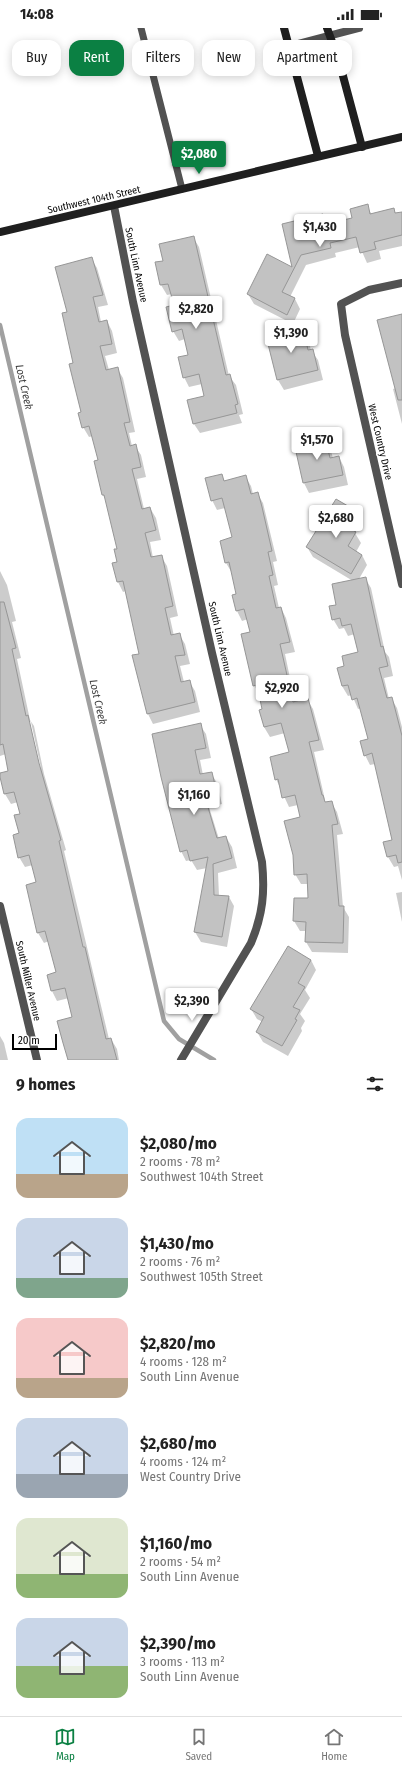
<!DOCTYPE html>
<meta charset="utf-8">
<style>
body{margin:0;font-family:"Fira Sans Condensed",sans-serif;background:#f2f2f2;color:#222;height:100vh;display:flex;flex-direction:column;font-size:15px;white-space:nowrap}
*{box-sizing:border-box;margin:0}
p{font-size:13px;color:#767676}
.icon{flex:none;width:22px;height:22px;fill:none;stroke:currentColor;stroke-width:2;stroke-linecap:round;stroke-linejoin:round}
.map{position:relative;height:1032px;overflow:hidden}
.details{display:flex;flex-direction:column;background:#fff;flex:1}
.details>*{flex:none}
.banner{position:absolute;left:12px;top:12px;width:378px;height:36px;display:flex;gap:8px}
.scale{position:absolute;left:12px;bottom:10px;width:45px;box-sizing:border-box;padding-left:4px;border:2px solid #000;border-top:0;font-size:11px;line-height:14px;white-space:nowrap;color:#000;-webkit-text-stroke:3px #fff;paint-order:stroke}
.price{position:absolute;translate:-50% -34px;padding:0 9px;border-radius:4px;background:#fff;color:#222;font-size:13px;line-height:26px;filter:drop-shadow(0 1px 2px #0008)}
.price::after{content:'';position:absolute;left:50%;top:24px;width:12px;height:9px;margin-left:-6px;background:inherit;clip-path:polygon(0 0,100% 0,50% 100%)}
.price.active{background:#0b8043;color:#fff}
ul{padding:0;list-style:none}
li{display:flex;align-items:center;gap:12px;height:100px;padding:0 16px}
li span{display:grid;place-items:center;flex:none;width:112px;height:80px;border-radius:12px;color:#555}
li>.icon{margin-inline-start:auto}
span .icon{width:48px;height:48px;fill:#fffc;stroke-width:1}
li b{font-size:17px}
h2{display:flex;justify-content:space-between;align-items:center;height:48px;padding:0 16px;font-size:17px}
.tag{padding:0 14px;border-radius:12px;background:#fff;box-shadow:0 2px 10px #0003;font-size:14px;line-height:36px}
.tag.active{background:#0b8043;color:#fff}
.status{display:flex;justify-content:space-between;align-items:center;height:28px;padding:0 20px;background:#fff;direction:ltr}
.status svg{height:11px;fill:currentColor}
.dock{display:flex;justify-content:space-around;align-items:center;height:56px;border-top:1px solid #e0e0e0;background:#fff;font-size:11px;color:#767676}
.dock a{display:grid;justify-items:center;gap:2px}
.dock .active{color:#0b8043}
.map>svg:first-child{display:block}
</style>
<div class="status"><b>14:08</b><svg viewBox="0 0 49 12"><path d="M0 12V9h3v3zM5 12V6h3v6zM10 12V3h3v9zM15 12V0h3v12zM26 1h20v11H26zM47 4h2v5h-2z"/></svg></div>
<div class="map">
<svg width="402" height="1032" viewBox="0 0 402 1032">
<rect width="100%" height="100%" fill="#fff"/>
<g fill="#0003" fill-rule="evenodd">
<path d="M367,178L372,187L394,181L396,186L402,185V218L379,223L381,231L367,235L360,219L335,225L336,229L306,237L290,269L295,271L300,281L293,296L254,276L248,266L294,240L322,187L328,197L353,191Z"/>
<path d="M193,209L199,219L229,348L236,357L243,386L239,387L242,395L200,405L194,396L205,369L202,356L189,359L184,349L189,327L185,311L179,313L173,303L175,278L172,266L167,267L161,257L156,235L164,233Z"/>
<path d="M91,230L97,240L108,277L98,279L101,294L107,293L112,303L117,325L105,328L109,342L117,340L123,350L135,404L129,405L132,418H135L141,427L146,449L137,451L144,481L150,480L156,490L161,512L150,514L153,530L161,528L167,538L178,588L170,590L174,608L179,606L185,616L190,636L180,638L184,654L189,653L195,663L200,684L153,696L148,686L141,627L126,563L123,564L118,554V521L106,472L103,467L99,433L93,408L89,409L83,399L74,336L68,285Z"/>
<path d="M402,287V396L393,361L396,360Z"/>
<path d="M303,301L308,311L311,322L318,332L323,352L284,362L278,352L268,309Z"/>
<path d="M325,410L330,420L333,430L339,429L344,439L348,457L309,465L304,455L295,416Z"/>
<path d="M221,447L225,454L245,448L251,458L253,466L257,465L263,475L277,533L273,534L278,557L274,558L279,580H281L286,590L295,624L285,626L295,674L307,671L313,681L324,722L314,724L325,772L323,769L325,779L331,774L337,784L343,806L337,807L343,879L349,889L348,925L312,924L306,914V903H300L294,893L309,871L308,856H301L295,846L302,790L298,777L289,779L276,751L290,725L285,705L270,709L264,699L260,683L263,682L260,668L254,657L251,605L248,591L242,593L237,583V567L232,545L226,535L221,513L233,510L225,480L217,482L212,472Z"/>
<path d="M352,482L358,492L351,503L355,505L361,515L356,524L362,527L367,537L359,551L365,550L371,560L385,624L389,629L393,648L384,650L389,671L391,670L397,680L402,699V852L398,838L394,839L388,829L385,815L393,813L375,736L370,737L365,727L369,711L361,680L358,681L352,667L348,668L342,658L338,641L345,639L359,625L355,606L348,608L344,600L339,601L333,591L337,577L353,553L313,529L307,519Z"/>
<path d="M0,543L7,557L16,593L12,594L21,630L17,631L30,692L34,698L44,746L66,822L64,823L109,1011H111L117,1021L119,1032H69L74,990L69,970L57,973L52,963L57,945L49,913L44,915L38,905L27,857L37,855L33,837L25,839L19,829L21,787L18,774L11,776L5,766L10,743L6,726L0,728ZM28,691L31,694L41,740H39Z"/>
<path d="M200,697L206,706L211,730L200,732L203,747L211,745L217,755L222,776L209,779L219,811L226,809L232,819L237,840L218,845L219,868L229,869L234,878L227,919L201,914L195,904L207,840L197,842L191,832L186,833L181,823L153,707Z"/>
<path d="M402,864V894L396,865Z"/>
<path d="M311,932L316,942L305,962L310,970L300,986L305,993L301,1000L302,1003L288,1028L263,1014L257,1004L263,994L257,991L251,981Z"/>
<path d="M0,1008L4,1015L8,1032H0Z"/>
</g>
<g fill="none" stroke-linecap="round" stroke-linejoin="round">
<path stroke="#a0a0a0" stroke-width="4.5" d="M0,297L164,993L179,1011L214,1032"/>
</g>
<g fill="#c2c2c2" stroke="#969696">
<path d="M368,176L370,186L394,180L395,185L402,184V207L374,214L376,221L360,225L356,209L330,215L331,220L301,227L282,264L295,270L287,287L247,266L267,226L292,239L282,196L323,186L325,196L352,190L350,181Z"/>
<path d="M194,208L226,347L230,346L238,376L235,377L237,385L193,396L187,372L204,368L199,346L183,350L178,329L188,327L182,301L172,304L166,279L174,277L168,256L160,257L155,234L163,233L159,216Z"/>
<path d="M92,229L103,267L93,269L99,294L107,292L112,316L100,318L106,342L118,339L130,394L124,395L130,418L136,416L141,439L132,441L142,481L150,479L156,502L145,505L151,529L162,527L173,578L165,580L171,607L180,605L185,627L175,628L181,654L190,652L195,674L147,686L132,627L139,626L123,553L117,554L112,535L117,534L114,521H117L104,467H102L94,433L98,432L89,398L82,400L78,385L81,384L69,336L73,335L62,285L67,284L55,239Z"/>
<path d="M402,286V372H398L377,292Z"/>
<path d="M303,300L308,322L313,321L318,342L277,352L266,308Z"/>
<path d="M325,409L330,430L339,428L343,447L303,455L294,415Z"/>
<path d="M222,446L224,453L246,447L251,466L258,464L262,479L272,523L268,524L273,547L269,548L276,580L281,579L290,614L280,616L293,674L308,670L319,712L309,714L322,767H323L325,774L332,773L338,796L332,797L339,878H344L343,915L305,914L306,894L293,893L294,870H308L307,846L294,847L293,827L284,793L300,789L295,767L282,770L278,751L275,752L270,729L289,724L281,695L264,699L259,682L262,681L257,657L253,658L241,606L250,604L244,581L236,583L232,567L236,566L229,534L225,535L220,513L232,509L222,470L211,473L205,450Z"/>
<path d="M336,471L353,481L344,497L356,504L348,518L362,527L351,546L306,519Z"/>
<path d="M366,549L381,619L383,618L388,638L379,640L387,670L392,669L402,708V834L398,835L396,827L387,829L383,814L392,812L372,725L364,728L360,713L368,711L357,670L352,672L348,657L342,658L337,640L344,638L342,628L358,624L351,596L342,598L340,590L332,592L329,578L336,577L332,556Z"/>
<path d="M0,574H4L16,620L12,621L26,688L28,687L39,735L61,812L59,813L83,919H85L106,1011L111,1010L117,1032H68L63,1015L57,993L72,989L65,960L51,963L47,947L56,944L45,903L37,905L26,857L36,854L29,827L18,830L13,807L19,805L14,787L20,786L14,764L4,766L0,749V745L8,743L3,716L0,717Z"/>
<path d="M201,695L206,720L195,722L200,746L212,744L217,766L205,769L217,810L226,808L232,830L213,836L214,867L229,868L222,909L194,904L208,829L190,833L187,822L180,824L161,749L152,706Z"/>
<path d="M288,918L311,932L298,955L305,959L293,979L300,982L295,991L297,992L282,1018L256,1004L264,989L250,981Z"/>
</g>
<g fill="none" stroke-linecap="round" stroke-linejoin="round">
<path stroke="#525252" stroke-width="7" d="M141,0L182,161"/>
<g stroke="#525252" stroke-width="8">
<path d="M290,18L359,0"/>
<path d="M114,178L133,274L212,625L262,834C265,864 263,886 251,915L181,1032"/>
<path d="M402,255L369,262L341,276L345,307L402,556"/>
<path d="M0,878L37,1032"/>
</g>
<g stroke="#1f1f1f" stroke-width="8">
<path d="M284,0L318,128"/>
<path d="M327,0L339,33L362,119"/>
<path d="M0,204L402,109"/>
</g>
</g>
<g text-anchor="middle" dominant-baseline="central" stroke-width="3" stroke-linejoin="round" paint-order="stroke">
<g font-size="10" fill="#000" stroke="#fff">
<text transform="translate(94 172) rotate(-13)">Southwest 104th Street</text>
<text transform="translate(136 237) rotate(78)">South Linn Avenue</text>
<text transform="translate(380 414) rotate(77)">West Country Drive</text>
<text transform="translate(220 611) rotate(77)">South Linn Avenue</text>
<text transform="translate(28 953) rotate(77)">South Miller Avenue</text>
</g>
<g font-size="11" font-style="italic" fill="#414141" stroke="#fff">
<text transform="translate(24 359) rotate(77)">Lost Creek</text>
<text transform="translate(98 674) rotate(77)">Lost Creek</text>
</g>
</g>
</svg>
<div class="scale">20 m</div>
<b class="price active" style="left:199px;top:147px">$2,080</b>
<b class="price" style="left:320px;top:220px">$1,430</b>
<b class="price" style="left:196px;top:302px">$2,820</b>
<b class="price" style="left:291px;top:326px">$1,390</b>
<b class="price" style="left:317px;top:433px">$1,570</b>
<b class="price" style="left:336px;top:511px">$2,680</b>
<b class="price" style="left:282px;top:681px">$2,920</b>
<b class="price" style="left:194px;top:788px">$1,160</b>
<b class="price" style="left:192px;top:994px">$2,390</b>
<div class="banner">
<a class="tag">Buy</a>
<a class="tag active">Rent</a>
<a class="tag">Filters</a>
<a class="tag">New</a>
<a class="tag">Apartment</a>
</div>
</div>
<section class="details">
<h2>9 homes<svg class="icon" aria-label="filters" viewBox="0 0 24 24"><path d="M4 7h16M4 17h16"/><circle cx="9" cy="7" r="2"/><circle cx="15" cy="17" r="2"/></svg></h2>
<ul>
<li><span style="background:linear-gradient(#bfe0f5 70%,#b9a48a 0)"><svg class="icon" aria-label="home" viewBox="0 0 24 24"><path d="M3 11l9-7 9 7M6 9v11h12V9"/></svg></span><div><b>$2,080/mo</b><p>2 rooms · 78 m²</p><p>Southwest 104th Street</p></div></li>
<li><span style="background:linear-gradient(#c9d6e8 75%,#7fa58c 0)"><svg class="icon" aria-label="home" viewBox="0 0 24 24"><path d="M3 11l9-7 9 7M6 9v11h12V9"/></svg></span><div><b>$1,430/mo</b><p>2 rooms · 76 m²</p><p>Southwest 105th Street</p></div></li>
<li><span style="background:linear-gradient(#f6c9c9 75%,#b9a48a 0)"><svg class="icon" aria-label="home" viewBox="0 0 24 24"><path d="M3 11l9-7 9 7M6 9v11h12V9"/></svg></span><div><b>$2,820/mo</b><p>4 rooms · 128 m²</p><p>South Linn Avenue</p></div></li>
<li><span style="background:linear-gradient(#c9d6e8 70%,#9aa5b1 0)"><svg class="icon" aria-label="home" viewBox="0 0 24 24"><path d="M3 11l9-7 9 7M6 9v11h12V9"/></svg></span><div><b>$2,680/mo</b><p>4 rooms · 124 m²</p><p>West Country Drive</p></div></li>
<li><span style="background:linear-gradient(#dfe7d0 70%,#8fb573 0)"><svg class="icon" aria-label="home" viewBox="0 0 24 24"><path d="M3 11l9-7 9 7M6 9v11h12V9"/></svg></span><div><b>$1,160/mo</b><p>2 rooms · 54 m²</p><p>South Linn Avenue</p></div></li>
<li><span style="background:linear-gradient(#c9d6e8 60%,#8fb573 0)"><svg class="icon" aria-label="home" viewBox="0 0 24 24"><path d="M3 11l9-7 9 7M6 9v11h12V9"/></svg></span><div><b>$2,390/mo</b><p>3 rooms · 113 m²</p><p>South Linn Avenue</p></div></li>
</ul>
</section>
<nav class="dock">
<a class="active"><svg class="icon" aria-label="map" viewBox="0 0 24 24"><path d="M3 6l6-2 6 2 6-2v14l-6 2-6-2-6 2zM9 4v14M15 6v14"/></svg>Map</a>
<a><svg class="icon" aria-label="saved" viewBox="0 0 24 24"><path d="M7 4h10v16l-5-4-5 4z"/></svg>Saved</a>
<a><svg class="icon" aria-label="home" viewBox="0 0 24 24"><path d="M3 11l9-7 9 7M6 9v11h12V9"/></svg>Home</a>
</nav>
